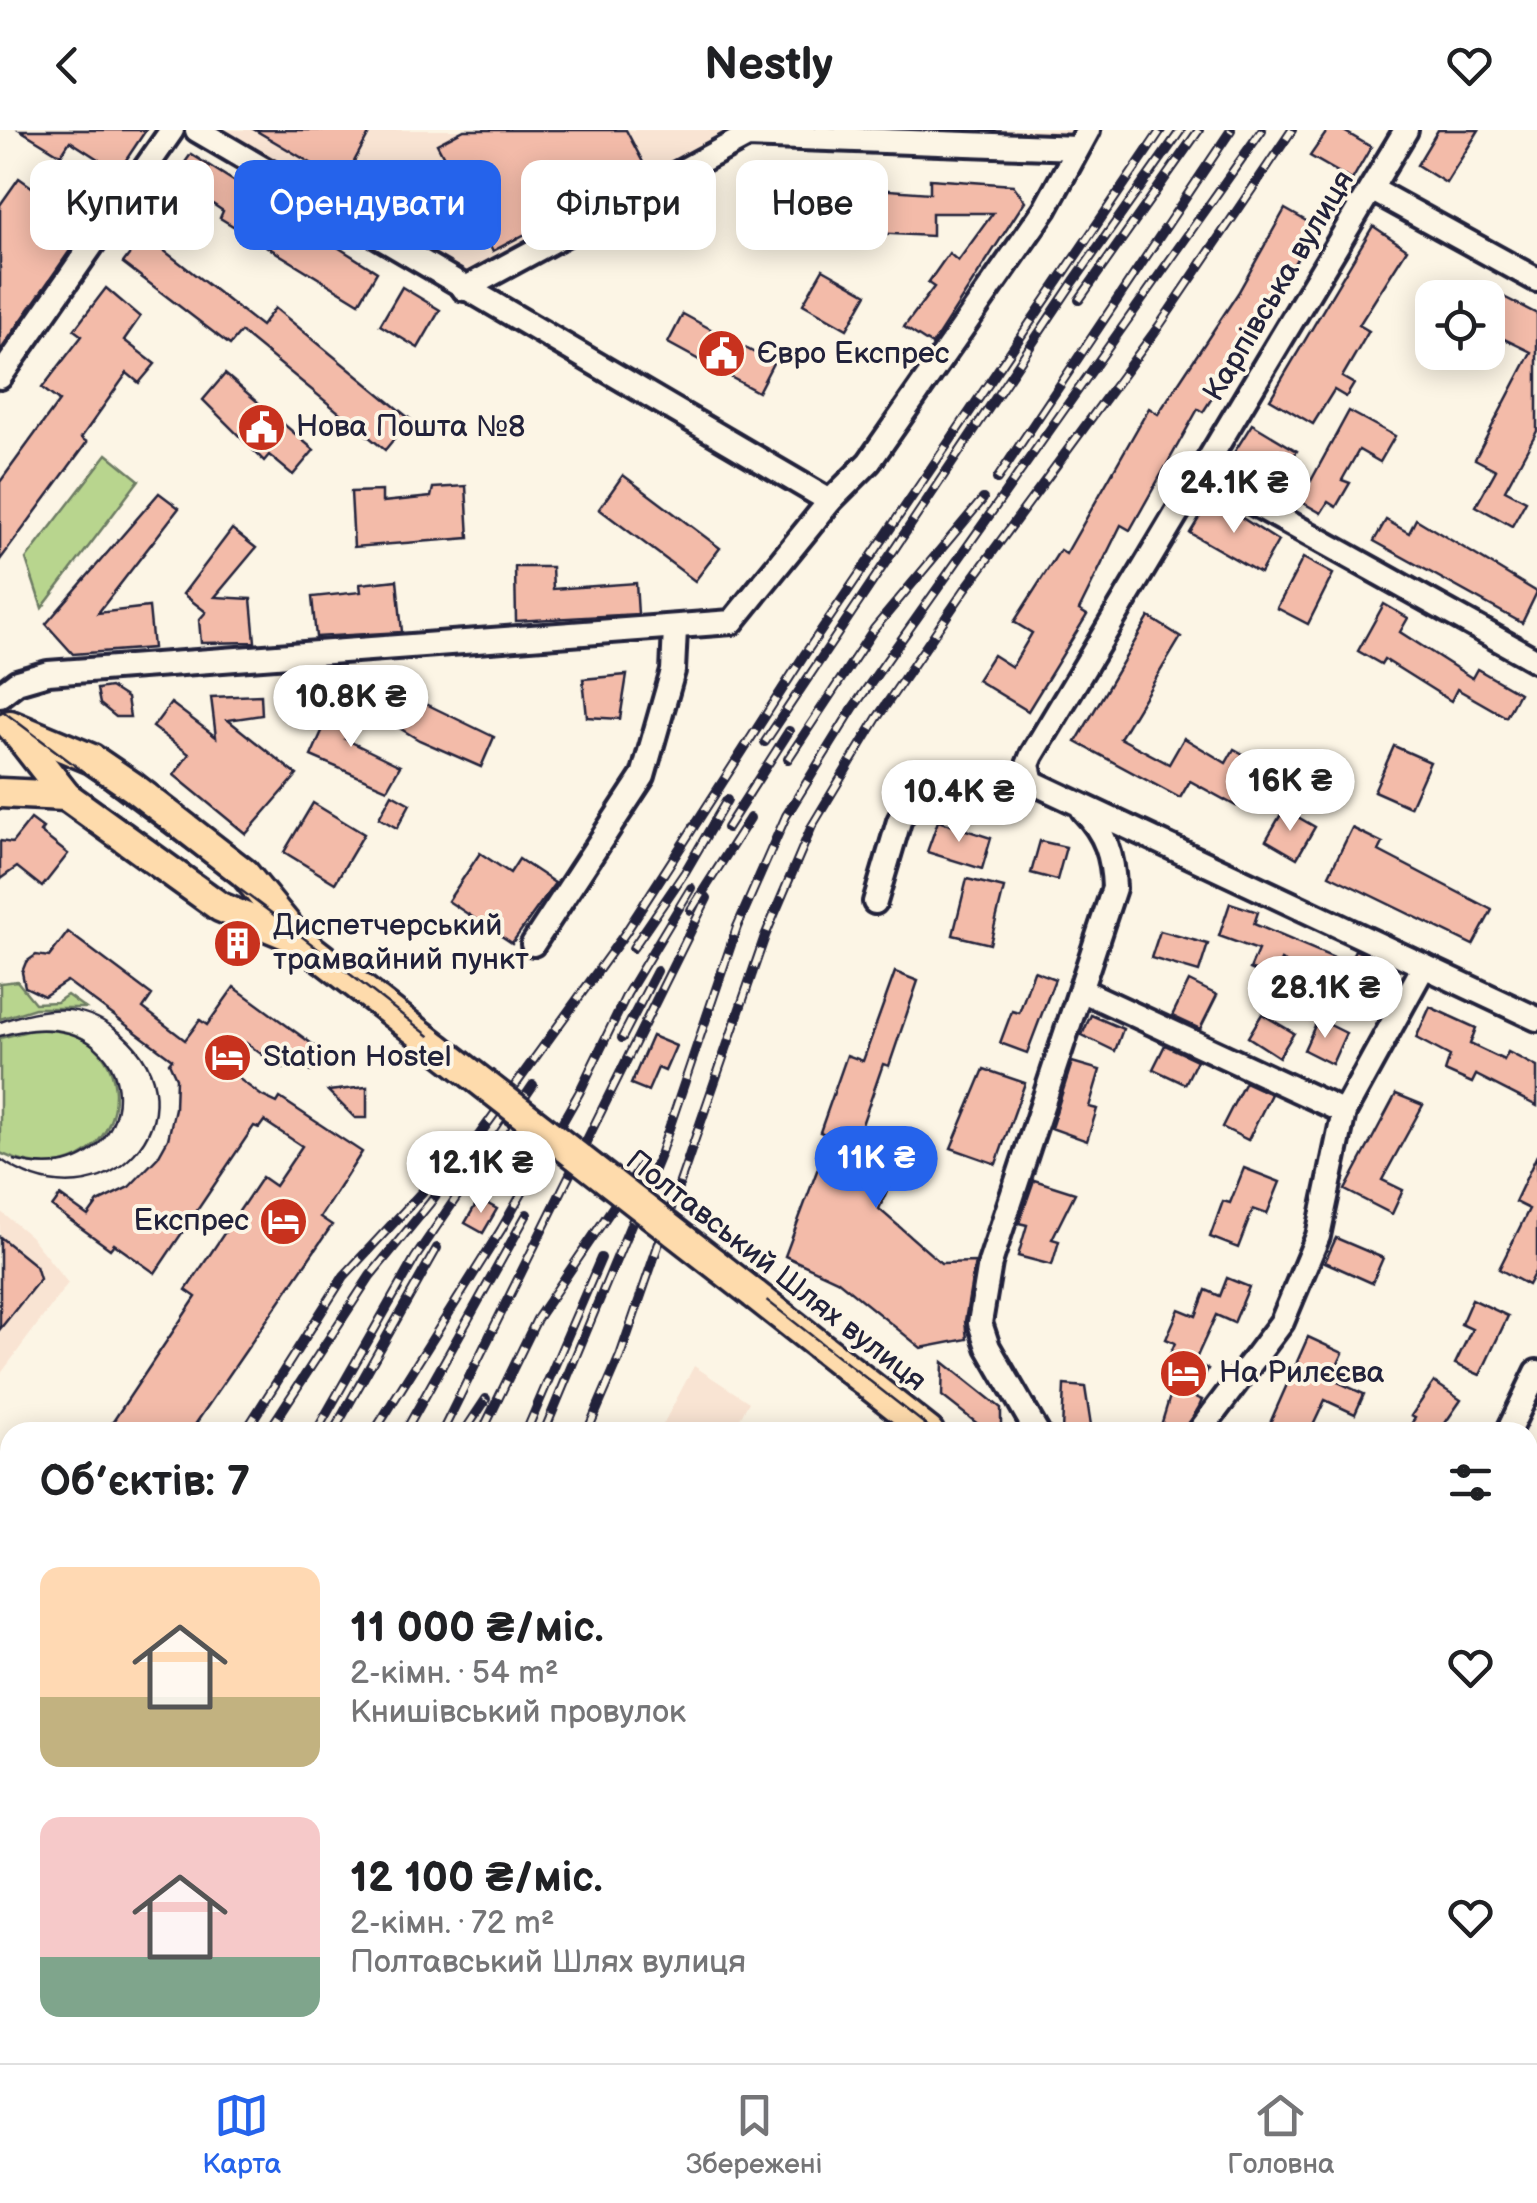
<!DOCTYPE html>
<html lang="uk">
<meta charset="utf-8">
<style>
body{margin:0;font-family:"Balsamiq Sans",sans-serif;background:#f6f6f6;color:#202124;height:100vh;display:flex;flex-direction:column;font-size:38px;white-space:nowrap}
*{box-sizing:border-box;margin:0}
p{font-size:32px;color:#757577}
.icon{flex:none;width:55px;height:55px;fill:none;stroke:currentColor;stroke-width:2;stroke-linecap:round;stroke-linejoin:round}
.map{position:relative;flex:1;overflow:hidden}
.panel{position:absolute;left:0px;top:1292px;width:1538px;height:642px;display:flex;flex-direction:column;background:#fff;border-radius:30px 30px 0 0;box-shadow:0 5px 25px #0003}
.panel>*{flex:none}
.guide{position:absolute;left:30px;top:30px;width:1000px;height:90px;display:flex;gap:20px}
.buttons{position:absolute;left:1415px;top:150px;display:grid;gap:20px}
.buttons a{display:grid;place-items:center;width:90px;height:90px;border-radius:20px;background:#fff;box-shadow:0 5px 25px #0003;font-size:50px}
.price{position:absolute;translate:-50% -85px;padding:0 22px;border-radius:35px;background:#fff;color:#222;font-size:32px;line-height:65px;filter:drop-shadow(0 2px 5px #0008)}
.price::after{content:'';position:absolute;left:50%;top:60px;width:30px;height:22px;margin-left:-15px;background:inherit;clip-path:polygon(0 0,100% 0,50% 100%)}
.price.selected{background:#2563eb;color:#fff}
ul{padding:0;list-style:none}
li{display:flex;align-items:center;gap:30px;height:250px;padding:0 40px}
li span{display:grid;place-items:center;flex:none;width:280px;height:200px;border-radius:20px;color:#555}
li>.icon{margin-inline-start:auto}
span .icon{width:120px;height:120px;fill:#fffc;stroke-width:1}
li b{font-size:42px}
h2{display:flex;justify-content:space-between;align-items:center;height:120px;padding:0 40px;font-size:42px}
.chip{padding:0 35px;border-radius:20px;background:#fff;box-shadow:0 5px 25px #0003;font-size:35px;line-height:90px}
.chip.selected{background:#2563eb;color:#fff}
header{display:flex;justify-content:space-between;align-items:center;height:130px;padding:0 40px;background:#fff;font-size:45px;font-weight:600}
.tabs{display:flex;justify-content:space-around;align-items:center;height:140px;border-top:2px solid #e0e0e0;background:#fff;font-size:28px;color:#757577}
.tabs a{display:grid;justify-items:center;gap:5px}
.tabs .selected{color:#2563eb}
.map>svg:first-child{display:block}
</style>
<header><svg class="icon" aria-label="back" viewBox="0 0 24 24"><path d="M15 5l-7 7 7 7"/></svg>Nestly<svg class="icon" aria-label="heart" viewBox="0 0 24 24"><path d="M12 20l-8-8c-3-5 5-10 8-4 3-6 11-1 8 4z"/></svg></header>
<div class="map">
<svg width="1537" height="1933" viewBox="0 0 1537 1933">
<rect width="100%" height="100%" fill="#fcf5e5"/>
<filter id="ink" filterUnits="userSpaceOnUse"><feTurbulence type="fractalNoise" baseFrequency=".01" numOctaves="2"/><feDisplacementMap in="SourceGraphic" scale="20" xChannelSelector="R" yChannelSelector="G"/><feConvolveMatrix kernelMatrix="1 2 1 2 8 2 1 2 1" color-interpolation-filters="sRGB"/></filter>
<g filter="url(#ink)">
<g fill="#f9e4d3">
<path d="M206,0H1088L1077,18L747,6L464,159Z"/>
<path d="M0,1081L30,1106L68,1153L0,1245Z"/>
<path d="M694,1236L749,1272L732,1302H659Z"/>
</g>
<g fill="#b8d58e" stroke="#6d7c64" stroke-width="2.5">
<path d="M107,324L139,350L42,478L26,429Z"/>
<path d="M17,851L35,873L57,872L67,865L85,878H35L0,889V853Z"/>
<path d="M32,900C163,888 129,1083 0,1023V908Z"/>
</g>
<g fill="#f3bba9" stroke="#22223b" stroke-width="2.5">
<path d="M20,0H146L118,42L70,11L61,25Z"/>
<path d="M255,0H371L343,52Z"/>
<path d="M464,0H626L647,40L493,121L437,14Z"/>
<path d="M1328,0H1342L1371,17L1352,50L1310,26Z"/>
<path d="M1438,0H1479L1446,53L1417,35Z"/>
<path d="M191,24L377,142L359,173L220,88L223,81L174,48Z"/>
<path d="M19,48L87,96L0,221V75Z"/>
<path d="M930,49L1013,55L1025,71L932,215L904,197L934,157L928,153L949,123L958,131L993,83H932V106L771,98L778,52L930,63Z"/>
<path d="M399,70L431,87L422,104L390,87Z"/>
<path d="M1285,79L1315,96L1266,184L1203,282L1198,279L1130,400L1121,395L1079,480L1087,485L1028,581L977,550L993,525L1012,537L1032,503L1014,492L1060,420L1066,424L1149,278L1158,284L1238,163Z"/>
<path d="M1373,96L1407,119L1359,195L1369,201L1342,247L1354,254L1346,267L1334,260L1313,294L1270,269Z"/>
<path d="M144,105L261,196L275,178L410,289L385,320L241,202L230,215L123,133Z"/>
<path d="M823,139L867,164L847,199L803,174Z"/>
<path d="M402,157L440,180L418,218L380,195Z"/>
<path d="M106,158L140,187L124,210L155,234L139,253L127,243L81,308L87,312L0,430V352L59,271L42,258L82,206L74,200Z"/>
<path d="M1488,159L1537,184V301L1505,360L1526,371L1512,396L1476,376L1496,340L1475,329L1531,222L1488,201Z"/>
<path d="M683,184L773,233L758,262L668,213Z"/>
<path d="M225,244L314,320L293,345L269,325L264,331L203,270Z"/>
<path d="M1349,281L1395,306L1380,332L1359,320L1342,350L1350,353L1336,377L1328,372L1321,383L1300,371Z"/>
<path d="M1252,294L1297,321L1275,356L1230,329Z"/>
<path d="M623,345L720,418L695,451L599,379Z"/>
<path d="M466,356L469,408L354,417L351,362L382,361V372L431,367L433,358Z"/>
<path d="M159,363L179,378L98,483L149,477L153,518L73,524L46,494Z"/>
<path d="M1211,368L1278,411L1260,443L1190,403Z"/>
<path d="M1416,389L1537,462L1522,493L1374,411L1386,390L1409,403Z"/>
<path d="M232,399L256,418L215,467L251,469L255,512L201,513L199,490L206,482L183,464Z"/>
<path d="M1303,428L1333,444L1308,494L1277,478Z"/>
<path d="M515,437H552L553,459L636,453L638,484L516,491Z"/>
<path d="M397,450L402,502L316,507L312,467L361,462L360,454Z"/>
<path d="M1384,474L1408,488L1400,502L1472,548L1477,539L1519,563L1506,587L1457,559L1451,571L1384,529L1381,534L1358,521Z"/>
<path d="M1149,487L1181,507L1120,608L1169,634L1184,608L1226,633L1234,619L1259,633L1236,676L1190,651L1180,668L1076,612Z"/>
<path d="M627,545L620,589L587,587L583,549Z"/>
<path d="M385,554L494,607L481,637L419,610L370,580Z"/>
<path d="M110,557L127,568L130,587H116L100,574L97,559Z"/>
<path d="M261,565L262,585L228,590L297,645L246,704L174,645L189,624L153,597L171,573L216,607L211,567Z"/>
<path d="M335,572L357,582L345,609L400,636L387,659L311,626Z"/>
<path d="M1394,616L1430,632L1410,677L1374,661Z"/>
<path d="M392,664L410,674L397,698L379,688Z"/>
<path d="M313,673L364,704L335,753L284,722Z"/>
<path d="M1284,679L1315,697L1297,728L1266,710Z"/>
<path d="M31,689L43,698L40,702L68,724L42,757L17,737L0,749V711L12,713Z"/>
<path d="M938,691L991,708L982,739L927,722Z"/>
<path d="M1352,698L1383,713L1379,721L1492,780L1473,815L1329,745Z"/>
<path d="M1040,711L1066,717L1057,750L1031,743Z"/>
<path d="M480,723L510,743L519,729L555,753L512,813L448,771Z"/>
<path d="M967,749L1004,758L990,814L953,805Z"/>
<path d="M1230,773L1258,782L1254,794L1348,834L1355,820L1381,833L1362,872L1281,830L1273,849L1250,839L1258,820L1219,806Z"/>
<path d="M1160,801L1208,814L1199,842L1151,828Z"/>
<path d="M68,802L152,865L143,878L185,910L200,890L207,895L234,857L319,919L321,935L310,941L281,938L246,913L235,929L217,925L231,934L227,940L262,966L277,973L280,968L362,1022L320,1087L332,1095L190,1302H106L196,1167L186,1160L262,1047L275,1056L302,1016L264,991L259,998L254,996L155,1143L114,1114L110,1119L52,1077L60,1066L88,1086L98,1072L129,1057L158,1027L168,1009L175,978L176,948L169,933L172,929L67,851L44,866L25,857L22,842L26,832L36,825L49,827Z"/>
<path d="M1034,841L1055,849L1027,923L1000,913L1012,881L1019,883Z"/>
<path d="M895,842L918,851L889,936L883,934L849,1032L892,1049L879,1079L941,1133L975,1132L965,1191L967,1209L921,1218L837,1150L785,1126L830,1006L820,1002L847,925L863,931Z"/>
<path d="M1189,851L1217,865L1200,899L1172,886Z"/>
<path d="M1430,877L1476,898L1470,914L1504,930L1508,922L1537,937V976L1476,945L1472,953L1445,941L1450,926L1416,908Z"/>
<path d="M1262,884L1294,903L1279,927L1248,907Z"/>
<path d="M1091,885L1123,899L1115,921L1082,905Z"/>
<path d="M1318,889L1346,903L1332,934L1304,920Z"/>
<path d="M652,906L676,916L665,941L658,938L648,961L631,954Z"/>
<path d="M1165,915L1197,930L1185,954L1153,939Z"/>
<path d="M1072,932L1100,940L1089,977L1097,979L1087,1011L1051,998Z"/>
<path d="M984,939L1025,953L996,1034L951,1018Z"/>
<path d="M1245,952L1271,964L1248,1010L1222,997Z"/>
<path d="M367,957V988H355L328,961Z"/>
<path d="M1396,964L1423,975L1382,1050L1403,1060L1392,1084L1345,1060Z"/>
<path d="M1537,1025V1138L1528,1155L1499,1139L1529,1079L1515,1072Z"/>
<path d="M1244,1038L1280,1052L1267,1084L1253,1079L1238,1118L1210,1107L1223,1071L1230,1073Z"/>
<path d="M1034,1050L1075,1063L1052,1109L1059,1111L1052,1135L1018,1126L1027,1095L1019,1093Z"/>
<path d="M479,1069L497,1079L483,1103L465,1093Z"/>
<path d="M0,1107L36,1136L40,1149L0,1199Z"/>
<path d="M1336,1108L1383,1128L1372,1153L1325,1132Z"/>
<path d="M1227,1148L1249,1157L1234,1193L1216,1185L1194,1233L1208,1239L1195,1267L1202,1270L1199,1277L1184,1302H1159L1174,1253L1160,1247L1175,1213L1166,1209L1179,1179L1196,1186L1206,1160L1220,1166Z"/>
<path d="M1472,1169L1508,1186L1480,1245L1455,1234L1472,1199L1461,1194Z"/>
<path d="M1308,1207L1343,1223L1331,1249L1364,1264L1355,1284L1325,1270L1310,1302H1266Z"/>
<path d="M943,1232L1001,1278V1302H988L942,1266Z"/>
<path d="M1434,1252L1461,1270L1439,1302H1406L1415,1288L1411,1286Z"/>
<path d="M1064,1255L1085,1257L1092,1302H1062Z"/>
</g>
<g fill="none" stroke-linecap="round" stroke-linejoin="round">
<defs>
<g id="minor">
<path d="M197,0L830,371"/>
<path d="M1373,60L1537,150"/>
<path d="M464,159L747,6L1077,18"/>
<path d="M0,247L172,0"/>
<path d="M1201,344L1537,531"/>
<path d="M0,565L17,552L48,543L732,492L830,371L869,332L1045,79L1088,0"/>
<path d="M1032,652L1028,635L1032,625L1406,0"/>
<path d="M875,772L899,691L920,650C955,635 994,663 1032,652L1537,889"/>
<path d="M533,814L643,646L673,541L675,499"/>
<path d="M1081,860L1344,982"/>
<path d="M1037,1302L988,1217L980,1193L990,1133L1114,758C1113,726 1106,704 1083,680"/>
<path d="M1199,1302L1282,1192L1318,1106L1344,982L1424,836"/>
<path d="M1508,1302L1537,1242"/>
<path d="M1528,1695L1537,1703"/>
<path d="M936,1925L945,1933"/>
<path d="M444,1933L448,1925"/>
<path d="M1165,1933L1170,1925"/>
<path d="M1528,1933L1537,1912"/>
</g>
<g id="major">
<path d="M10,595L92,629L133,657L244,743L299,810L438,918"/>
<path d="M12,597L66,666L220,777L293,807"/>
<path d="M0,663L66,666"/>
<path d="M754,1164L929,1302"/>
<path d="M1528,1792L1537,1799"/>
</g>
</defs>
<use href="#minor" stroke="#22223b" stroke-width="30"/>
<use href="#major" stroke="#22223b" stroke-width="35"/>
<use href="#minor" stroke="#fcf5e5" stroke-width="22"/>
<use href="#major" stroke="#fedbac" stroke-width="28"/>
<g stroke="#22223b" stroke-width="2.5">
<path d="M0,579L286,794L935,1302"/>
<path d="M0,892C45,876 83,871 122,904C211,980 107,1105 0,1029"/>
<path d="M0,906C161,863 149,1067 14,1030"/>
<path d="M1528,1786L1537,1794"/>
</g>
<defs>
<g id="rail">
<path d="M1079,170L1199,0"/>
<path d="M997,349L1231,0"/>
<path d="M765,612L1074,151L1181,0"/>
<path d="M788,629L874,499L983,369"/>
<path d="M727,698L789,601"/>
<path d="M691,780L750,688"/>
<path d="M633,818L685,742L727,670"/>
<path d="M622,908L657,841"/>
<path d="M245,1302L344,1146L423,1061"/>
<path d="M268,1302L370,1146L430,1073L626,802L805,524L1161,0"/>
<path d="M316,1302L415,1128L533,955"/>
<path d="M333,1302L437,1118"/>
<path d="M374,1302L501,1100L579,963L627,864L691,758"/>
<path d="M405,1302L527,1084"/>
<path d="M442,1302L707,768"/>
<path d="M464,1302L486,1269"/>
<path d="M482,1302L537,1189L643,1033"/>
<path d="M526,1302L601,1128"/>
<path d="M544,1302L660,1025L737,797L786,686L853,578L1262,0"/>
<path d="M587,1302L620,1226L765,806L812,696L877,588L966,458L1159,196L1292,0"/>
<path d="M0,1678L10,1663"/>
<path d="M0,1710L10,1694"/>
<path d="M0,1777L10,1762"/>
<path d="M0,1803L10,1788"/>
<path d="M0,1871L10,1856"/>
<path d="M0,1916L10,1901"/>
<path d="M28,1933L34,1925"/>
<path d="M107,1933L112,1925"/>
<path d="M137,1933L142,1925"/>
<path d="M179,1933L184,1925"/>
<path d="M319,1933L321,1925"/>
</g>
</defs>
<use href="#rail" stroke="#22223b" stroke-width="10"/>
<use href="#rail" stroke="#fcf5e5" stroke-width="6" stroke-dasharray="19" stroke-linecap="butt"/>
<defs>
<path id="major-bridge" d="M438,918L754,1164"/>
</defs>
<use href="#major-bridge" stroke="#22223b" stroke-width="35" stroke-linecap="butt"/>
<use href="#major-bridge" stroke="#fedbac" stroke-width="28"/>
</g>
</g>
<defs>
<symbol id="civic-disc" viewBox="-11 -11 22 22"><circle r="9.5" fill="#c8321e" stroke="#fcf5e5"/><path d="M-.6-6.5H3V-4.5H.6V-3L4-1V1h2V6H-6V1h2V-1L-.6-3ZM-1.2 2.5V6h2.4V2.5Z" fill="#fff"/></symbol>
<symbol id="building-disc" viewBox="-11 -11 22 22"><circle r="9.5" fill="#c8321e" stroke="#fcf5e5"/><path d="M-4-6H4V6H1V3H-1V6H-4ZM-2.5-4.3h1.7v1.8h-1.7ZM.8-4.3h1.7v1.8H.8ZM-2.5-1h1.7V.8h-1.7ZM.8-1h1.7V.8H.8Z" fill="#fff"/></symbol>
<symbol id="hotel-disc" viewBox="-11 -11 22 22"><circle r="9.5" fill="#c8321e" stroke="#fcf5e5"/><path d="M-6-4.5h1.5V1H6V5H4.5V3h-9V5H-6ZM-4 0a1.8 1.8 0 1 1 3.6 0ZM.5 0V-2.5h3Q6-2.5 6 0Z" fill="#fff"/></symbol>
</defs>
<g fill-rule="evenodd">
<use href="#civic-disc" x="694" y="196" width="55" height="55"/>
<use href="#civic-disc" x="234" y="270" width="55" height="55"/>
<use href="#building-disc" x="210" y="786" width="55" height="55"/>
<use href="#hotel-disc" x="200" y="900" width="55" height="55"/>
<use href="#hotel-disc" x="256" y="1064" width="55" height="55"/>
<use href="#hotel-disc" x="1156" y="1216" width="55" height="55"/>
</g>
<g text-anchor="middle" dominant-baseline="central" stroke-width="8" stroke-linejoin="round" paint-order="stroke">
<g font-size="30" fill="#22223b" stroke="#fcf5e5">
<text transform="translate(1279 156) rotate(-59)">Карпівська вулиця</text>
<text transform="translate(776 1141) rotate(38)">Полтавський Шлях вулиця</text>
</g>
<g font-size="30" fill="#22223b" stroke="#fcf5e5" text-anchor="start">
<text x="757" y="224">Євро Експрес</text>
<text x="296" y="297">Нова Пошта №8</text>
<text x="273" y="796">Диспетчерський<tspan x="273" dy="34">трамвайний пункт</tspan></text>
<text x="263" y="927">Station Hostel</text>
<text x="249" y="1091" text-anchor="end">Експрес</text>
<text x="1219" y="1243">На Рилєєва</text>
</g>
</g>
</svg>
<div class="buttons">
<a><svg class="icon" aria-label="locate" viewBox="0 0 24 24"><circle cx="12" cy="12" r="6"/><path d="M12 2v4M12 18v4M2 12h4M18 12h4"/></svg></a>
</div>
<b class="price" style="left:1234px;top:406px">24.1K ₴</b>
<b class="price" style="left:351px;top:620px">10.8K ₴</b>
<b class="price" style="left:1290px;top:704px">16K ₴</b>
<b class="price" style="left:959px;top:715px">10.4K ₴</b>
<b class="price" style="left:1325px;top:911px">28.1K ₴</b>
<b class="price selected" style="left:876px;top:1081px">11K ₴</b>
<b class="price" style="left:481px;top:1086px">12.1K ₴</b>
<div class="guide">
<a class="chip">Купити</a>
<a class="chip selected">Орендувати</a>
<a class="chip">Фільтри</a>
<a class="chip">Нове</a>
</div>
<section class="panel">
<h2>Об’єктів: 7<svg class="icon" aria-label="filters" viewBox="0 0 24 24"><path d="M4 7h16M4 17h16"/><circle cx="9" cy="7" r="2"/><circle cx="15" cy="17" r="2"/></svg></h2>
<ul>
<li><span style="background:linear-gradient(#ffd9b3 65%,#c2b280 0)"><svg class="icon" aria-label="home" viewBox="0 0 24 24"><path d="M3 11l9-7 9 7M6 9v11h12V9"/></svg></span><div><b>11 000 ₴/міс.</b><p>2-кімн. · 54 m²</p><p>Книшівський провулок</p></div><svg class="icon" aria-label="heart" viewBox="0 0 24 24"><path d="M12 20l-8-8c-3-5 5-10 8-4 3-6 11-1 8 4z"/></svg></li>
<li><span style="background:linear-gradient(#f6c9c9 70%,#7fa58c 0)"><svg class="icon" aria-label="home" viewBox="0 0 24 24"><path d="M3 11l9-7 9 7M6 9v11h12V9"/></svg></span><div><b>12 100 ₴/міс.</b><p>2-кімн. · 72 m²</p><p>Полтавський Шлях вулиця</p></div><svg class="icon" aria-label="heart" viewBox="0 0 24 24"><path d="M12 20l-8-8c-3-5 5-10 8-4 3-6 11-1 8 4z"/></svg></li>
</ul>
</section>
</div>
<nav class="tabs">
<a class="selected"><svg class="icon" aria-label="map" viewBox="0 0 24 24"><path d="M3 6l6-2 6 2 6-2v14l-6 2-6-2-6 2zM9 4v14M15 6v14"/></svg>Карта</a>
<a><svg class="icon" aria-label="saved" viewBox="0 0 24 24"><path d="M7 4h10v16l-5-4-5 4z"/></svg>Збережені</a>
<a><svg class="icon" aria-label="home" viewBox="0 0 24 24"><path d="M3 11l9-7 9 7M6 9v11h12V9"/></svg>Головна</a>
</nav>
